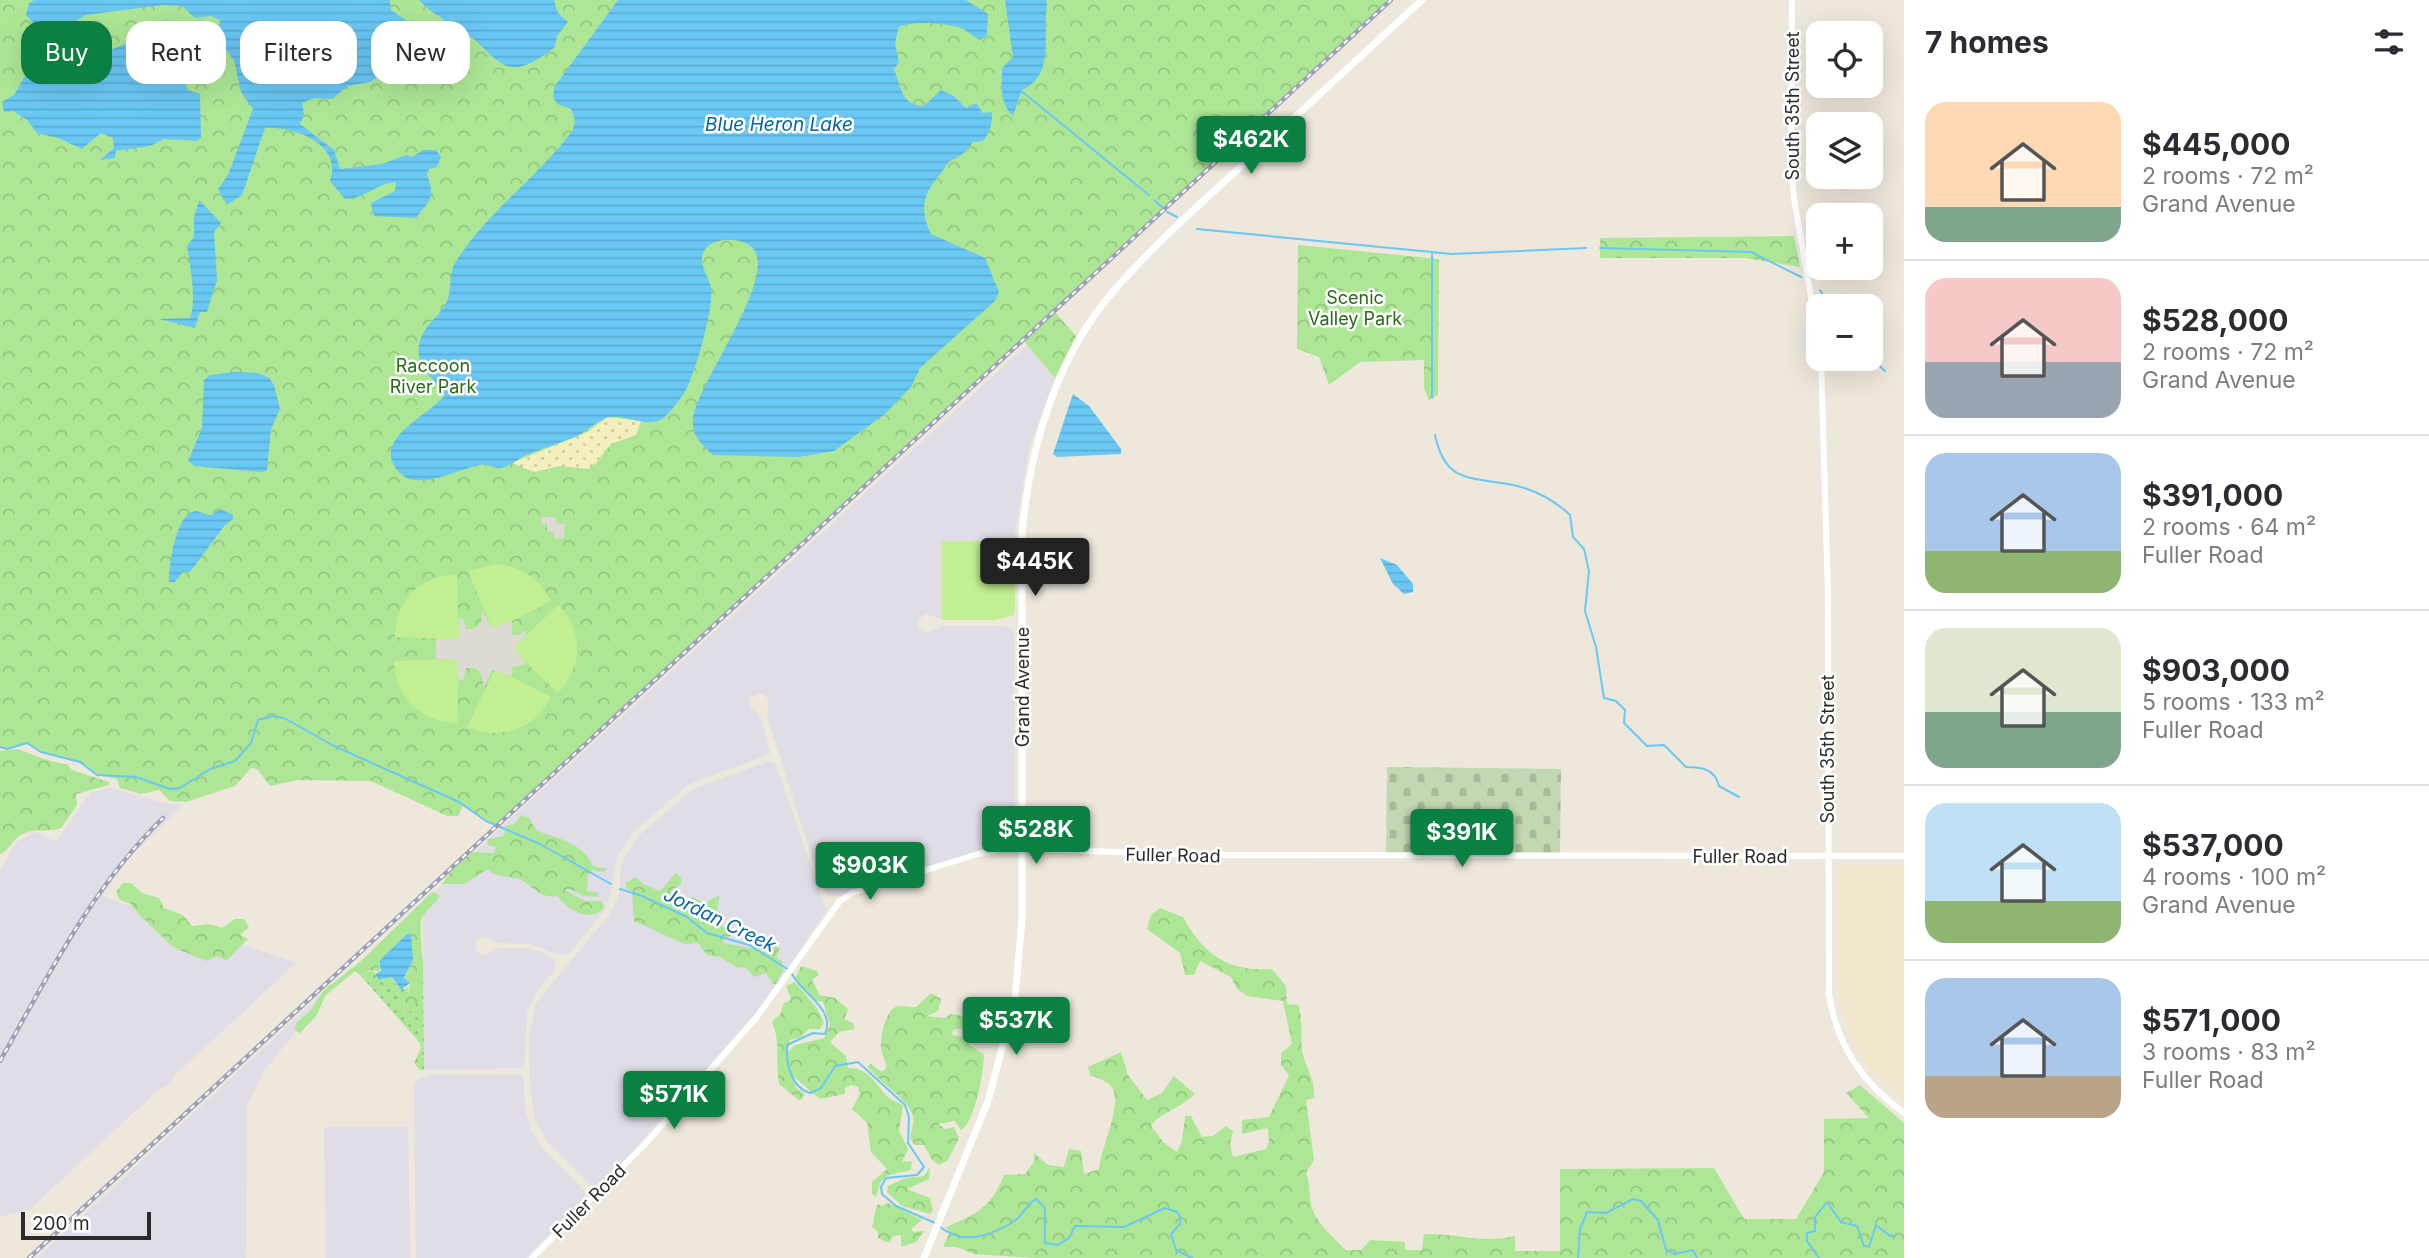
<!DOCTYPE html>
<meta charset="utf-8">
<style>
body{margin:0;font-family:Inter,sans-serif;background:#f2f2f3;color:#2b2b33;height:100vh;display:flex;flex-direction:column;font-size:26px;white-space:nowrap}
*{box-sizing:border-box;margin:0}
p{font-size:23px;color:#7c7c81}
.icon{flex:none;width:38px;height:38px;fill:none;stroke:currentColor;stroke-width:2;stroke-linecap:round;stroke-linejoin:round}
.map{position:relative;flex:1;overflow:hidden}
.drawer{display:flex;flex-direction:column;background:#fff;width:525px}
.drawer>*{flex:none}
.top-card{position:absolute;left:21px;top:21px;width:665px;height:63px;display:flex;gap:14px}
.buttons{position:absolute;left:1806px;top:21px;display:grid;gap:14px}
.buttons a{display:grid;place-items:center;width:77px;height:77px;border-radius:14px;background:#fff;box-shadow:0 7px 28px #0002;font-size:35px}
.scale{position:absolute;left:21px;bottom:18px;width:130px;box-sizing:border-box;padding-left:7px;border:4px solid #2b2b2b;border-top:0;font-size:19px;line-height:24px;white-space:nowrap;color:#2b2b2b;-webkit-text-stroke:5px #fff;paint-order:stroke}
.price{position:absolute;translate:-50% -60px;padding:0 16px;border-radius:7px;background:#0b8043;color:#fff;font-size:23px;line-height:46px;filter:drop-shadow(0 2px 4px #0008)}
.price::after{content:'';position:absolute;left:50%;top:42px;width:21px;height:16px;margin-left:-10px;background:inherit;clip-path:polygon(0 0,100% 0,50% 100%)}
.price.on{background:#222;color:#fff}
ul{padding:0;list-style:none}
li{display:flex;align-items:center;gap:21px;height:175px;padding:0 21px}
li+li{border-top:2px solid #e1e1e2}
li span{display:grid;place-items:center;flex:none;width:196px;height:140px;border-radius:21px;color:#555}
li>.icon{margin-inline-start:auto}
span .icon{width:84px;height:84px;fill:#fffc;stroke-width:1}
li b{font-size:30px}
h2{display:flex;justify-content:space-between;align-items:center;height:84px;padding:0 21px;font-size:30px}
.chip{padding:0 24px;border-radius:21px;background:#fff;box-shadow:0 7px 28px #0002;font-size:24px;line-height:63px}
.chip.on{background:#0b8043;color:#fff}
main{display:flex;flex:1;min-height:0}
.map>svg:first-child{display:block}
</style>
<main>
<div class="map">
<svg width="1904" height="1258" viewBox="0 0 1904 1258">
<defs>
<pattern id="grass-dots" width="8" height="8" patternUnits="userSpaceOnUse" patternTransform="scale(1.75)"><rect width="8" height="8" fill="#ade796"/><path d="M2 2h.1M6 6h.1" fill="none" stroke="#95c681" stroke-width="1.8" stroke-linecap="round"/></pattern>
<pattern id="forest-crowns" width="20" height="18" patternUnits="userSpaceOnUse" patternTransform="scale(1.75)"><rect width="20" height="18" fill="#ade796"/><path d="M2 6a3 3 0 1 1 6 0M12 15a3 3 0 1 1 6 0" fill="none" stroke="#95c681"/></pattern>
<pattern id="sand-dots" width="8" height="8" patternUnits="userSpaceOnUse" patternTransform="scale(1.75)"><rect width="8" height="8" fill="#f4efbe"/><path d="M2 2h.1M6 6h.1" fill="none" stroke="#d1cda3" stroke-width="1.8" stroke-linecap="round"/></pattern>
<pattern id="cemetery-stones" width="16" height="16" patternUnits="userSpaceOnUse" patternTransform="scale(1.75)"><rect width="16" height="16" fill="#c3d8b2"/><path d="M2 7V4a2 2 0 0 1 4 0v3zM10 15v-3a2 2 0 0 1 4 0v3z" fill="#a8ba99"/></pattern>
<pattern id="water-rules" width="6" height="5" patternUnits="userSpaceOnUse" patternTransform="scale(1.75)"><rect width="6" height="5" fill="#6ac8f5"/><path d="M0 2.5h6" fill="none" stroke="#5cacd2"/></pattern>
</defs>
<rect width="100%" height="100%" fill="#ede7dc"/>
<g fill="#e0dde6">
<path d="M1027,345L1055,378L1028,452L1014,541H942V620L925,613L917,623L919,629L927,633L943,626H1006L1014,631L1015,838L1007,844L839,896H829L821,885L767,717L769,701L764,694H756L750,698V706L761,718L770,754L689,784L634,832L617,857L610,896L604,911L569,954L559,955L531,944L497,943L484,936L476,940L475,950L482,956L500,948H526L543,952L555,961V970L537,991L527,1013L524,1068L424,1070L423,903L484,843Z"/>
<path d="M770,761L776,765L826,911L766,1001L631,1153L599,1185L591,1186L549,1144L535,1121L530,1084L529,1038L536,1003L610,914L619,895L621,864L636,838L693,789Z"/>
<path d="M111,788L167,804H183L127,860L102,896L296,963L173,1077L172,1082L156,1092L30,1209L0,1217V871L16,842L37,832L56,842L91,792Z"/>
<path d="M323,993V999L263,1072L247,1106L246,1258H37Z"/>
<path d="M434,1074L523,1075L525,1110L531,1131L543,1149L585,1192L584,1201L526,1258H416L414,1084L418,1079Z"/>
<path d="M324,1127H408L410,1258H326Z"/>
</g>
<path fill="#f0e6cb" d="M1843,866H1904V1100L1865,1063L1850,1036L1841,1006L1838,975V871Z"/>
<path fill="url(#grass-dots)" d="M423,956L424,1070H420L414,1063L421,1048L419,1042L361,976L372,970L381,980L391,977L398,987L405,989L409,986L402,1010L407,1014L421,984L419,977Z"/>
<g fill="url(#forest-crowns)">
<path d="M0,0H1391L1054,311L1076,336L1055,378L1023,340L495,825L463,806L458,816H447L371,781L298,780L270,786L257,769L251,768L235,786L186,802L170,801L159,790L140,794L120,788L117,779L97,775L80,762L41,752L27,743L7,749L0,747Z"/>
<path d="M1794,236L1800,267L1745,258H1600V238Z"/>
<path d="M1298,245L1439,259L1438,395L1429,400L1424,388V360L1360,362L1329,385L1319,357L1297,349Z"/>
<path d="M17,749C35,755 48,762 67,764L72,770L109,782V785L76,794L77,805L61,828C48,833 34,827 21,835C13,839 9,850 0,854V751Z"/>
<path d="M521,815L529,818L537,831C558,838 584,844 593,866L607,869L603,872L592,870L588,875L587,891L599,893L598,897L583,896L570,889L565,890L585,901H602L604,908C590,923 567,911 558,896C537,899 533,884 519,879C508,876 496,878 488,869L464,884H442L452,869L473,852L494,853L496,847L488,845L487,839L504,836L505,826L514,824Z"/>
<path d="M676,873L681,878V884L671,891L672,896L684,900L693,897L704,903L720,895L717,910L724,916L722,925L734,934L723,940L724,943L749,948L769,944L780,948L776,957L782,961L783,971L776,984H773L766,973L754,977L746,968L736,967L720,957L707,955L698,943L684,944L634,921L632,891L626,888V882L636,877L643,884L660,891Z"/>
<path d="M123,883H131L142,893L159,898L164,908L183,915L192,926L210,924L222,928L235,919H244L249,927L240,935L248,939L226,961L218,956L206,961C196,956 178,951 170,944C163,937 133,910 131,904L120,900L116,892Z"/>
<path d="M432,892L440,895C436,905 422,912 421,921C419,947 432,997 407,1014L400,1007L401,997L409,991L410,983L404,979L413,960L409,934L379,961L380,972L371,970L361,976L355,971L325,996L317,1015L300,1033L294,1030L297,1022L310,1011L323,991L362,960Z"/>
<path d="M1160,908L1183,917C1204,955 1228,972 1272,969L1286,986L1287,1004L1299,1005C1302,1021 1301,1035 1302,1050C1305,1069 1315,1075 1314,1098L1306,1100L1314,1160L1306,1173C1311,1185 1308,1199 1313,1211C1319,1225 1335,1240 1346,1250H1361L1370,1240L1405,1242V1250H1422L1424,1234C1456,1233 1483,1244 1515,1236V1251H1560V1169L1714,1168L1744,1219H1796L1824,1172V1119L1869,1118L1846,1093L1860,1085L1904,1123V1258H1035L974,1254L957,1247H943L949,1233L946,1227C978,1213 990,1209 1004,1175L1025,1174L1034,1162V1153L1048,1165L1064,1167L1069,1149L1081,1151L1084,1174L1099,1169C1101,1147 1125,1100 1110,1085C1105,1080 1096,1077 1090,1075L1088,1067L1121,1052L1128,1075L1147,1100L1162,1093L1174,1076L1195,1094C1181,1108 1158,1114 1151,1126L1164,1143L1177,1152L1182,1141L1185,1116H1191L1202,1137L1213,1136L1226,1126L1233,1131L1230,1144L1233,1157L1266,1149L1269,1141L1268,1128L1242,1134V1120L1269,1117L1289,1075L1281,1065V1053L1292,1044L1283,1001L1247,996L1237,989L1231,977L1200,961L1194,975H1185L1180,953L1147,929L1151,915Z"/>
<path d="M801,966L817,971L819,975L812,980L820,995L835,998L848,1009L844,1019L853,1023L855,1029L839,1032L830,1042L846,1056L848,1068C869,1067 876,1085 888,1097C892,1102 899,1101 903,1106L899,1131L908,1149L902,1162L912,1161L911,1170L888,1175L880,1183L876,1197L872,1194V1182L887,1169L871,1152L867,1123L852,1109L860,1094L858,1087L851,1085L845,1088V1094L820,1099L794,1077L796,1088L805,1094L800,1101L779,1084C775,1063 781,1042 772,1022L781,1013L783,1004L791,999L786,986L795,982L816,1007L824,1022L820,1029H809L801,1037L790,1040L788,1052L795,1045L824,1038L830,1025L823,1002L814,1000L795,979Z"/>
<path d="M931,993L941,999L938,1011L927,1016L944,1018L951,1014L963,1016L968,1021L965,1028L953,1030L952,1035L970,1038L969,1045L984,1054C984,1070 975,1123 961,1130L955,1121L938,1124L945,1129L954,1127L959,1138L948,1160L939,1165L933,1161L924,1145H915L911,1140C909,1132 915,1125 913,1117C910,1100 879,1082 867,1066L871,1064L882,1072L886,1068C886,1060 884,1059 882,1053C878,1043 885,1007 899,1006C905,1005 909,1008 916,1007Z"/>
<path d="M930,1167L929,1179L907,1189L930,1198L933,1210L930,1214L902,1206L887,1192L888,1186L905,1178L924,1176Z"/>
<path d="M889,1203L922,1220L911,1229L914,1232L924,1231L916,1242L901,1247V1235L893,1236L889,1243L878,1238V1232L872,1227L877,1204L882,1206Z"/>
</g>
<path fill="url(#sand-dots)" d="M608,417L641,421L636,435L611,444L596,463L588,469L560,466L534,472L512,463L587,432Z"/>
<path fill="url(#cemetery-stones)" d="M1387,767L1561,769L1560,853H1386Z"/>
<g fill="#c2ef91">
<path d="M942,541H1014L1015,609L1013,615L995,620H942Z"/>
<path d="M496,564C522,567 539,578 551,601L496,629L492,628L468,571Z"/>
<path d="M457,575L459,636L456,639L395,637C395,601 420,575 457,575Z"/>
<path d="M558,605C584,631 583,667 558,693L514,651V647Z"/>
<path d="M456,659L459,662L457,723C420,722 396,698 394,661Z"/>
<path d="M495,669L551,697C535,729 501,741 467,727Z"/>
</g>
<g fill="#dddad3">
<path d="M541,517H556V523L565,524L564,539L554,538V532L547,531V524H541Z"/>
<path d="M482,611L492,628L512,621V635H519L524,631L527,634L514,647L526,664L512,667V676L492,670L484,688L481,674L475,668H466L463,680H459L456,659H436V639H456L459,635V618H463L466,629H474L481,623Z"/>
</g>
<g fill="url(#water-rules)">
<path d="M34,0H390L391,10C411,24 436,39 440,63L429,67L413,58L400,70L388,71L370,82L348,86L332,99L314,98L302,103L304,114L300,124L334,150L340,169L382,164L406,155L412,157L423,150H436L441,157L437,167L429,169L427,174C435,199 432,197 416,218L374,216L371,203L395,191L396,182C378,183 361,200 345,199L330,181C343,143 292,126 265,128L242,195L227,205L218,189L228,175L253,109L241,92L234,60L218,39L220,20L211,16L195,18L182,6L163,5L86,15L68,25L36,26L26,15L29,3Z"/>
<path d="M419,0H554L558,13L568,22L557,36L555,47C543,56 527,69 511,67C495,64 485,47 472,38C454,24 435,17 419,0Z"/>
<path d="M618,0H966L988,14L987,35L980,40C973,37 968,31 961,28C945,23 914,20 899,27L895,43L899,62L894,69C901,86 901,106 924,106L941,90L954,96L966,108L976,103L983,113L992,112C992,123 991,132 983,141L973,142C966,152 962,155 952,160C947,162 944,169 941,173C923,194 919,208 931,234L985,258L999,292L995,301L920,368L911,387L885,414L834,451L799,457L713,455C703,446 691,435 693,420C695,384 786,269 749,245C736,236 703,237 702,259C701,268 710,279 711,289C714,307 694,380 683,395C678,402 669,414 662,419C647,428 626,415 610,417C598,419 585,433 573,438C557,444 540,449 524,456C517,460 508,467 500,468C494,469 487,463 480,465C458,469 419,491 401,474C366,441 430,415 445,395C438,381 421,373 419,355C416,332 435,321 445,305C453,293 448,275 455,263C487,212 538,177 573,130L575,120L571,109L557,104L553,96L555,86Z"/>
<path d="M1005,0H1046L1047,5C1042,33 1056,75 1022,90L1013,116C999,104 1002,85 1002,68L1013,57Z"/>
<path d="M104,41L110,50L128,43L136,50L151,45L159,59L164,60L165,56L171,64L178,66L188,90L200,94L201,137L197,141L164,139L150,146L116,151L115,158L100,160L114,148L113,138L101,133L82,149L58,138L37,133L27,120L13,111L4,112L2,102L14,95L26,74L40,69L49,59L68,61Z"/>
<path d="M199,200L221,223L214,232L217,280L207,312H200L195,328L159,319L190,318C197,299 190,266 187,246L194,237V218Z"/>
<path d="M235,372L258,373L269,378L274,385L280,409L271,429L267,470L263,472L194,466L188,461L202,428L204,380L210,375Z"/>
<path d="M1073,394L1089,406L1121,449V454L1057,457L1053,454Z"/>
<path d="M220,509L233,515V519L225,525L190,572H182L175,582H169C169,565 175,522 190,513C199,508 203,516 212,515Z"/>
<path d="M1380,558L1397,565L1413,584V592L1404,594L1393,584Z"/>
<path d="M407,934H411L413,960L404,978L410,983L401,990L392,977L379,980L375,974L381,971L379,961Z"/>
</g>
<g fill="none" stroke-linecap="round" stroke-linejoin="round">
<g stroke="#6ac8f5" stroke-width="2">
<path d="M1020,90L1149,195"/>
<path d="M1154,200L1162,207"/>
<path d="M1167,212L1177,217"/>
<path d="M1197,229L1452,254L1586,248"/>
<path d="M1600,248L1751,252L1801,277"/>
<path d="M1432,252V398"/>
<path d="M1820,290L1830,306"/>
<path d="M1871,358L1885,371"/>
<path d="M1435,435C1445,482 1468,477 1508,484C1531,488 1553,499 1570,515L1573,537L1584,549L1589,571L1585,611L1596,647L1604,698L1616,701L1625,710L1624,723L1647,746L1664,745L1686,767C1702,767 1715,769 1719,786L1739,797"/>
<path d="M0,747L7,749L27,743L41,752L80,762L97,775L136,777L170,789L180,788L210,769L235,761L251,743L258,720L273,716L284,718L334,746L459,802L486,821L540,844L611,884"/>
<path d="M620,889L642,896L687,917L707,933L749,945L789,970"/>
<path d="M792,974C802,994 836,1009 825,1034L813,1033L787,1045C786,1062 790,1087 810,1093L821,1088L835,1066L858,1062L905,1105L909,1117L908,1143L924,1167L917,1175L886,1178L881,1187L882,1194L896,1206L935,1223"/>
<path d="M939,1226C963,1247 994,1235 1017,1219C1024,1213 1028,1203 1036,1199L1045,1208V1243L1058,1245L1069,1238L1075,1226L1124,1227L1165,1208L1177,1212L1181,1218L1180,1224L1171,1234L1176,1250L1192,1258"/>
<path d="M1578,1258L1580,1229L1587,1212L1606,1213L1633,1199L1641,1201L1658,1220L1666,1250L1675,1254L1693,1250L1697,1258"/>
<path d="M1819,1258L1807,1241V1233L1815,1231V1217L1827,1202L1841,1222L1857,1226L1864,1246L1869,1247L1876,1225L1890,1236H1895"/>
</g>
<g stroke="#fff" stroke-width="6">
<path d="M1792,0L1791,164L1794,199L1818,337"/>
<path d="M1821,359L1828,594L1829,994C1837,1046 1862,1082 1904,1113"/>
<path d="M532,1258L647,1142L756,1018L840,901L852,893L978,854L1010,848L1195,855L1904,856"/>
</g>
<path stroke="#fff" stroke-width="7" d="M924,1258L988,1101L1015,999L1022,919V535C1029,448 1057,354 1117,287C1157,242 1202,202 1246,162C1305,108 1363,54 1422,0"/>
<defs>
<g id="rail">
<path d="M0,1061C48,976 92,887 163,818"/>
<path d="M29,1258L1391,0"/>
</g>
</defs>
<use href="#rail" stroke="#9ea1b6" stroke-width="4.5"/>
<use href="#rail" stroke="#fff" stroke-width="2" stroke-dasharray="5" stroke-linecap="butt"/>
</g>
<g text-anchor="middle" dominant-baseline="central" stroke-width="5" stroke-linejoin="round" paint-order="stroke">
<g font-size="18" fill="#2b2b2b" stroke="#fff">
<text transform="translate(1792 106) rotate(-90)">South 35th Street</text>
<text transform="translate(1022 687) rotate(-90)">Grand Avenue</text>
<text transform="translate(1827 749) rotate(-90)">South 35th Street</text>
<text transform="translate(1173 855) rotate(1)">Fuller Road</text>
<text x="1740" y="856">Fuller Road</text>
<text transform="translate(589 1201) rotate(-45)">Fuller Road</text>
</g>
<g font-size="18" fill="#246c16" stroke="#fff">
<text x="1355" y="297">Scenic<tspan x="1355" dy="21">Valley Park</tspan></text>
<text x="433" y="365">Raccoon<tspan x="433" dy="21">River Park</tspan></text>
</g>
<g font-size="19" font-style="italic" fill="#0665a3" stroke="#fff">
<text x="779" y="124">Blue Heron Lake</text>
<text transform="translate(720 920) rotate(26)">Jordan Creek</text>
</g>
</g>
</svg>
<div class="buttons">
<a><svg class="icon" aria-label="locate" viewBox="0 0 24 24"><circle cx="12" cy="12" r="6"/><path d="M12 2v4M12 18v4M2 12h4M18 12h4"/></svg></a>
<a><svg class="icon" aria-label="layers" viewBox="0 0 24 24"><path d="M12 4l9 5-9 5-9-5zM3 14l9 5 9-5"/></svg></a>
<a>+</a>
<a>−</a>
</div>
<div class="scale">200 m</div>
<b class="price" style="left:1251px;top:176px">$462K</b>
<b class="price on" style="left:1035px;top:598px">$445K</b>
<b class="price" style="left:1036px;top:866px">$528K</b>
<b class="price" style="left:1462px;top:869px">$391K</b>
<b class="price" style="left:870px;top:902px">$903K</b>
<b class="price" style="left:1016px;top:1057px">$537K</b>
<b class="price" style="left:674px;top:1131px">$571K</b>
<div class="top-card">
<a class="chip on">Buy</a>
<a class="chip">Rent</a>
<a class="chip">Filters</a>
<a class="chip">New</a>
</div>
</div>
<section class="drawer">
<h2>7 homes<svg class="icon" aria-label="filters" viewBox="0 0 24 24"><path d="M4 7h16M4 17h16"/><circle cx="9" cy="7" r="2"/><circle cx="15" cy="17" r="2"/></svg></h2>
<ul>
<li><span style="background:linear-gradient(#ffd9b3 75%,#7fa58c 0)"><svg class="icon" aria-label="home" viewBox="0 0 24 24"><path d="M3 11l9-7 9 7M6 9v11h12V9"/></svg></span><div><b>$445,000</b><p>2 rooms · 72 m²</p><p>Grand Avenue</p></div></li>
<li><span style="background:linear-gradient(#f6c9c9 60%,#9aa5b1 0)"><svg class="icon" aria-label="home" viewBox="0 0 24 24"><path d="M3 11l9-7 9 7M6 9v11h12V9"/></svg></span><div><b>$528,000</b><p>2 rooms · 72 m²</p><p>Grand Avenue</p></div></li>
<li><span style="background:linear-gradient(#a9c7e8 70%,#8fb573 0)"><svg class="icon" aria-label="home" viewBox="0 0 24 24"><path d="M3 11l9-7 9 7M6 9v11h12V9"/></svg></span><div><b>$391,000</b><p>2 rooms · 64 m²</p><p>Fuller Road</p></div></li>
<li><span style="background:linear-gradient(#dfe7d0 60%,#7fa58c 0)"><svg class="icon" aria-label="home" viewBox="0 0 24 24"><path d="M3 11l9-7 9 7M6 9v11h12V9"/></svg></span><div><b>$903,000</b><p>5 rooms · 133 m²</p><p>Fuller Road</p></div></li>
<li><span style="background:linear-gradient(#bfe0f5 70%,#8fb573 0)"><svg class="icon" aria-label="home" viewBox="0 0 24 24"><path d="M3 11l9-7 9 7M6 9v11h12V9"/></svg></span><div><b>$537,000</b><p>4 rooms · 100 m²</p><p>Grand Avenue</p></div></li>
<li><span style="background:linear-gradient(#a9c7e8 70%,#b9a48a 0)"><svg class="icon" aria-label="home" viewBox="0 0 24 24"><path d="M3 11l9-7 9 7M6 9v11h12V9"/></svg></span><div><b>$571,000</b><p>3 rooms · 83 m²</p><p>Fuller Road</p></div></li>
</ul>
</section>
</main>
